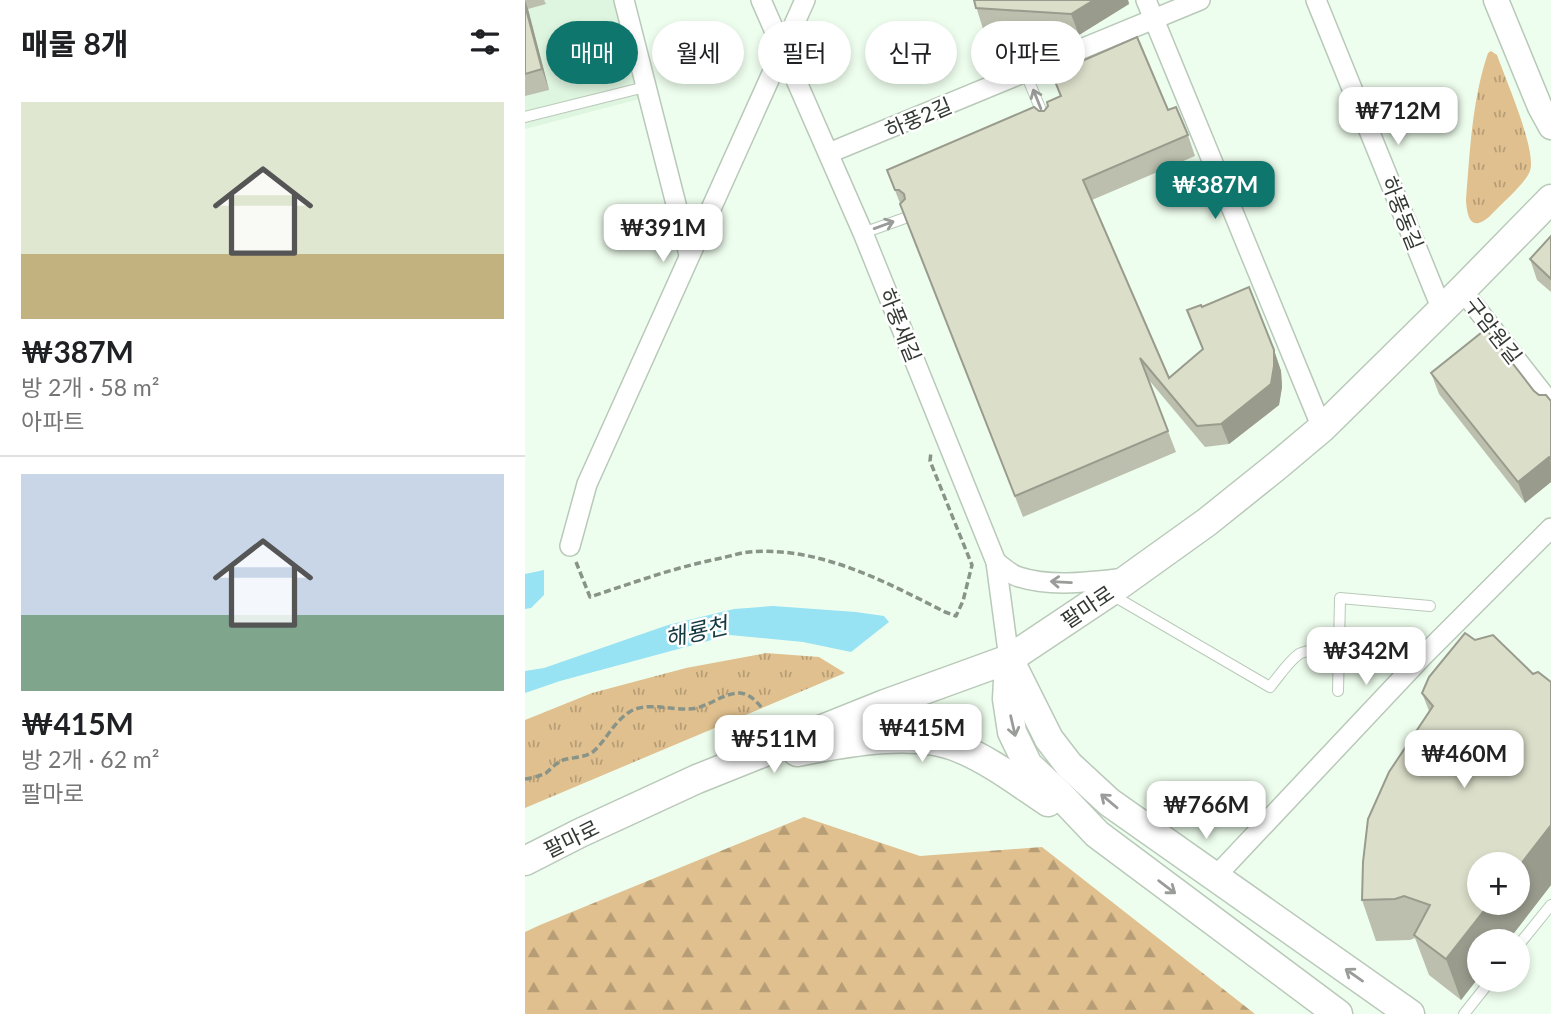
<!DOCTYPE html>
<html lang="ko">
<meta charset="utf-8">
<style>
body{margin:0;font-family:Lato,"Noto Sans KR",sans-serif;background:#f2f2f2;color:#202124;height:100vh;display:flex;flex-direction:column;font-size:26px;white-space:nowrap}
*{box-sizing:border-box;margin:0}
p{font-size:23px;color:#757577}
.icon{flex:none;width:38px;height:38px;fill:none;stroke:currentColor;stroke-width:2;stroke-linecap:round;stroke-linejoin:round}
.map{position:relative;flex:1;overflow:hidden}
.panel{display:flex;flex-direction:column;background:#fff;width:525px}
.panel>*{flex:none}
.top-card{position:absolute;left:21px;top:21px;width:665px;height:63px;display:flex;gap:14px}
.buttons{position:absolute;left:942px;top:852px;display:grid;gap:14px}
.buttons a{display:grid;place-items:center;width:63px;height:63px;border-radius:50%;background:#fff;box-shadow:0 4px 10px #0003;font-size:35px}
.price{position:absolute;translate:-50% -60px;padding:0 16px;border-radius:14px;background:#fff;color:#222;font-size:23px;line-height:46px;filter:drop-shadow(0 2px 4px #0008)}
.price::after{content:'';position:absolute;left:50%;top:42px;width:21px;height:16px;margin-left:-10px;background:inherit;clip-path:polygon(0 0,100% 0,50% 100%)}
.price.on{background:#0f766e;color:#fff}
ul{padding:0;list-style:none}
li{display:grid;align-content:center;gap:14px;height:371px;padding:0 21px}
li+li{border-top:2px solid #e0e0e0}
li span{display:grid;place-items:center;height:217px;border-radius:0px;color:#555}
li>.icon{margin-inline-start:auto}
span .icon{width:126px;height:126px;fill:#fffc;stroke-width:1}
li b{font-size:30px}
h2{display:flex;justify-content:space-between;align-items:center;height:84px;padding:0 21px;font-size:30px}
.pill{padding:0 24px;border-radius:32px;background:#fff;box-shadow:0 4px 10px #0003;font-size:24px;line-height:63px}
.pill.on{background:#0f766e;color:#fff}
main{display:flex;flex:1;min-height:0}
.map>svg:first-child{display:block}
</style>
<main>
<section class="panel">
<h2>매물 8개<svg class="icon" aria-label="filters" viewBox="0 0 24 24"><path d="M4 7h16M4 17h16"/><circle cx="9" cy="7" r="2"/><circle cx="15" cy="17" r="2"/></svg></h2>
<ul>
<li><span style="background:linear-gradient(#dfe7d0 70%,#c2b280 0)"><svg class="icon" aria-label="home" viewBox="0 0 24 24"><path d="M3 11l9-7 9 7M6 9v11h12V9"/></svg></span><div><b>₩387M</b><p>방 2개 · 58 m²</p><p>아파트</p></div></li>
<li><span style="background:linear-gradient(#c9d6e8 65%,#7fa58c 0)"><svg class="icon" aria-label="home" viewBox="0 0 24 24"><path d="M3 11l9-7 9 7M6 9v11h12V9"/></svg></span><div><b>₩415M</b><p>방 2개 · 62 m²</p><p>팔마로</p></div></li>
</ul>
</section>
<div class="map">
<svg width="1026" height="1014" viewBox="0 0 1026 1014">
<defs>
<pattern id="grass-tufts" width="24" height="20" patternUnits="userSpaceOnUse" patternTransform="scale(1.75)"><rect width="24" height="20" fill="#e0c08f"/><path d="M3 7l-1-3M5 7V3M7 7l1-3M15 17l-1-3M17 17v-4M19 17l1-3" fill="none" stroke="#b69d75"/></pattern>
<pattern id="forest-firs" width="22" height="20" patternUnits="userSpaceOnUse" patternTransform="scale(1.75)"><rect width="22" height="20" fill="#e0c08f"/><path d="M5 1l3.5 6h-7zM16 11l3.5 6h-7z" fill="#b69d75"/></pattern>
</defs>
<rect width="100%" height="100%" fill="#eefeee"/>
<path fill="#def5df" d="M0,0H99L122,97L0,129Z"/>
<g fill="url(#grass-tufts)">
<path d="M966,51L972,55C980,78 1012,150 1005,171C1000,184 975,205 965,216C946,233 942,217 941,200C945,151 947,100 963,53Z"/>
<path d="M241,653L294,657L320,673L0,808V720L67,693L161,668Z"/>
</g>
<path fill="url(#forest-firs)" d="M279,817L395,856L517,847L730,1014H0V932L15,925Z"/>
<g fill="#97e2f3">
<path d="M19,570V595L6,608L0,609V574Z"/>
<path d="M248,606L331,612L359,616L364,622L326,652L278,642L205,635L35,681L0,693V671L19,668L143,625L209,609Z"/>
</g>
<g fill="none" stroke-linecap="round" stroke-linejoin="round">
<defs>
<g id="service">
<path d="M500,72L521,122"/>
<path d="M0,117L120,87"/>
<path d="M338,233L380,218"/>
<path d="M587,595L745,687C754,676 763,662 774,654C792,643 874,654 899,655"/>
<path d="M813,691L815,598L905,606"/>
<path d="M992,947L1026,905"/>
<path d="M939,1014L966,980"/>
</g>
<g id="minor">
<path d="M99,0L164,255"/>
<path d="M236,0L338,233L471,562L484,659"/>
<path d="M621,0L797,428"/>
<path d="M791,0L917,310"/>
<path d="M304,153L675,0"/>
<path d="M937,290L1026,404"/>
<path d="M45,546L62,484L280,0"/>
<path d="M471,562C478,567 486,575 494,577C529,588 567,581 603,578"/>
<path d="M690,877L899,655L1026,528"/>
</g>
<path id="tertiary" d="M971,0L1015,107L1026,127"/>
<g id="secondary">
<path d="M484,659L524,739L544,765L584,802L885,1014"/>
<path d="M484,662L482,699L487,732L503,765L535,795L572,834L813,1014"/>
<path d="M272,752C319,743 389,729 434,748C466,761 494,783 523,802"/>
<path d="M0,861L55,833L172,779L360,704L484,659L583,593L682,522L753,465L797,428L937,290L1026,199"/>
</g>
</defs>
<use href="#service" stroke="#b9c9b9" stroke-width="12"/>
<use href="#minor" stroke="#b9c9b9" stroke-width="22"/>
<use href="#tertiary" stroke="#b9c9b9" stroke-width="27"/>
<use href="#secondary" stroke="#b9c9b9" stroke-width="31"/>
<g stroke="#899489" stroke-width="3.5" stroke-dasharray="7 3.5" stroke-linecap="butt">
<path d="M51,562L65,597C107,583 148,568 192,559C203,557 213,553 224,552C294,546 359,581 420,612L431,616L438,601L447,565L405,461L406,452"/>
<path d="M0,779C7,778 15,776 21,773C27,768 31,763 38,760C48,757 60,758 69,751C82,739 89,721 106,711C123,702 146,710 164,709C184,708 196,693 215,693C225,694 231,701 237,708"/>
</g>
<use href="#service" stroke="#fff" stroke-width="10"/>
<use href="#minor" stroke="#fff" stroke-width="19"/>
<use href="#tertiary" stroke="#fff" stroke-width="24"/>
<use href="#secondary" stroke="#fff" stroke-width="28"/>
</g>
<g fill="#bcbfad">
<path d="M0,0H19L21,4L3,9L24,90L0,96Z"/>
<path d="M449,0H603L604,4L554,35L458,29Z"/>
<path d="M527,74L643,110L663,135L670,156L567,200L644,378L678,350L662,310L677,307L749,350L756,371L757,387L754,405L704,444L680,447L623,379L651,452L498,517L362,170L514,111H519L535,96Z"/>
<path d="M1026,236V292L1012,280L1005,259Z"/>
<path d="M906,373L1009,391L1026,401V482L1000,503L914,394Z"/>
<path d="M1008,674L1026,682V885L982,942H954V977L936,1000L904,975L890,938L885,940L851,941L837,900L904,711L897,693Z"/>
</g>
<g fill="#999b8d">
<path d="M0,0L3,9L24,90L17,69L0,5Z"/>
<path d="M569,0H603L604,4L554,35L546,14Z"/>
<path d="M749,350L756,371L757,387L754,405L704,444L696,424Z"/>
<path d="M1024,457L1026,462V482L1000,503L993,482Z"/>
<path d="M1026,825V885L982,942H954V977L936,1000L921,959L965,903H992V869Z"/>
</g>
<g fill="#dbdec9" stroke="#999b8d" stroke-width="2">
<path d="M449,0H569L546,14L451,8Z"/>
<path d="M0,5L17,69L0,74Z"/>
<path d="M612,37L643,110L651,107L663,135L558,180L644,378L678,349L662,310L676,305L677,307L724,287L749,350V366L746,384L696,424L672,426L615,358L643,431L490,496L375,204L380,199L379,194L374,190H370L362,170L509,107L514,111H519L523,106L522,102L536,96L527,74Z"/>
<path d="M1026,236V279L1005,259Z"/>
<path d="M961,329L1009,391L1014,395H1021L1026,401V459L1024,457L993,482L906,373Z"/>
<path d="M940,633L950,640L968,635L1008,674L1013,672L1026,682V825L992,869V864H954V903H965L921,959L889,935L905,905L879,896L870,899L837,900L838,862L843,819L864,772L908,706L897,693L904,677Z"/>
</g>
<defs><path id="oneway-shaft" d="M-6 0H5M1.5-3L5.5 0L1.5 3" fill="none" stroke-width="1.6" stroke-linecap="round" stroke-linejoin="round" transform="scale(1.75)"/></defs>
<g stroke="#999c99">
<use href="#oneway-shaft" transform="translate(512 99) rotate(-112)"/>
<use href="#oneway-shaft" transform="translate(359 225) rotate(-20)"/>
<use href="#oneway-shaft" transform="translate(536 582) rotate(-177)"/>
<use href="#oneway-shaft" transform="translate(488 726) rotate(77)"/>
<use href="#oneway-shaft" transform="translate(584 801) rotate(-140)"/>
<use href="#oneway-shaft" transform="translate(642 887) rotate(37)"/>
<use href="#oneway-shaft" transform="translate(829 975) rotate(-145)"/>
</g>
<g text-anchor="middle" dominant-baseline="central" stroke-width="5" stroke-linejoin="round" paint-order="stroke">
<g font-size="21" fill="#333933" stroke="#fff">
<text transform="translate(393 117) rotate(-23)">하풍2길</text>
<text transform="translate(878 213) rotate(68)">하풍동길</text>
<text transform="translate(376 325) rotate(68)">하풍새길</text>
<text transform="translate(969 330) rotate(52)">구암원길</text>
<text transform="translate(562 606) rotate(-34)">팔마로</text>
<text transform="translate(46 838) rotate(-26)">팔마로</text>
</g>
<g font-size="23" font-style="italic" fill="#153941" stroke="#fff">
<text transform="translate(171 631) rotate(-13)">해룡천</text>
</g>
</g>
</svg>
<div class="buttons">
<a>+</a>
<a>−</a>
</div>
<b class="price" style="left:873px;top:147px">₩712M</b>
<b class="price on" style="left:690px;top:221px">₩387M</b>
<b class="price" style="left:138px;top:264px">₩391M</b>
<b class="price" style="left:841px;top:687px">₩342M</b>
<b class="price" style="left:397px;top:764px">₩415M</b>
<b class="price" style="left:249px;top:775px">₩511M</b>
<b class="price" style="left:939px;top:790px">₩460M</b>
<b class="price" style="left:681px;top:841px">₩766M</b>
<div class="top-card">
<a class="pill on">매매</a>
<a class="pill">월세</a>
<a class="pill">필터</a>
<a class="pill">신규</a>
<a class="pill">아파트</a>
</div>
</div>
</main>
